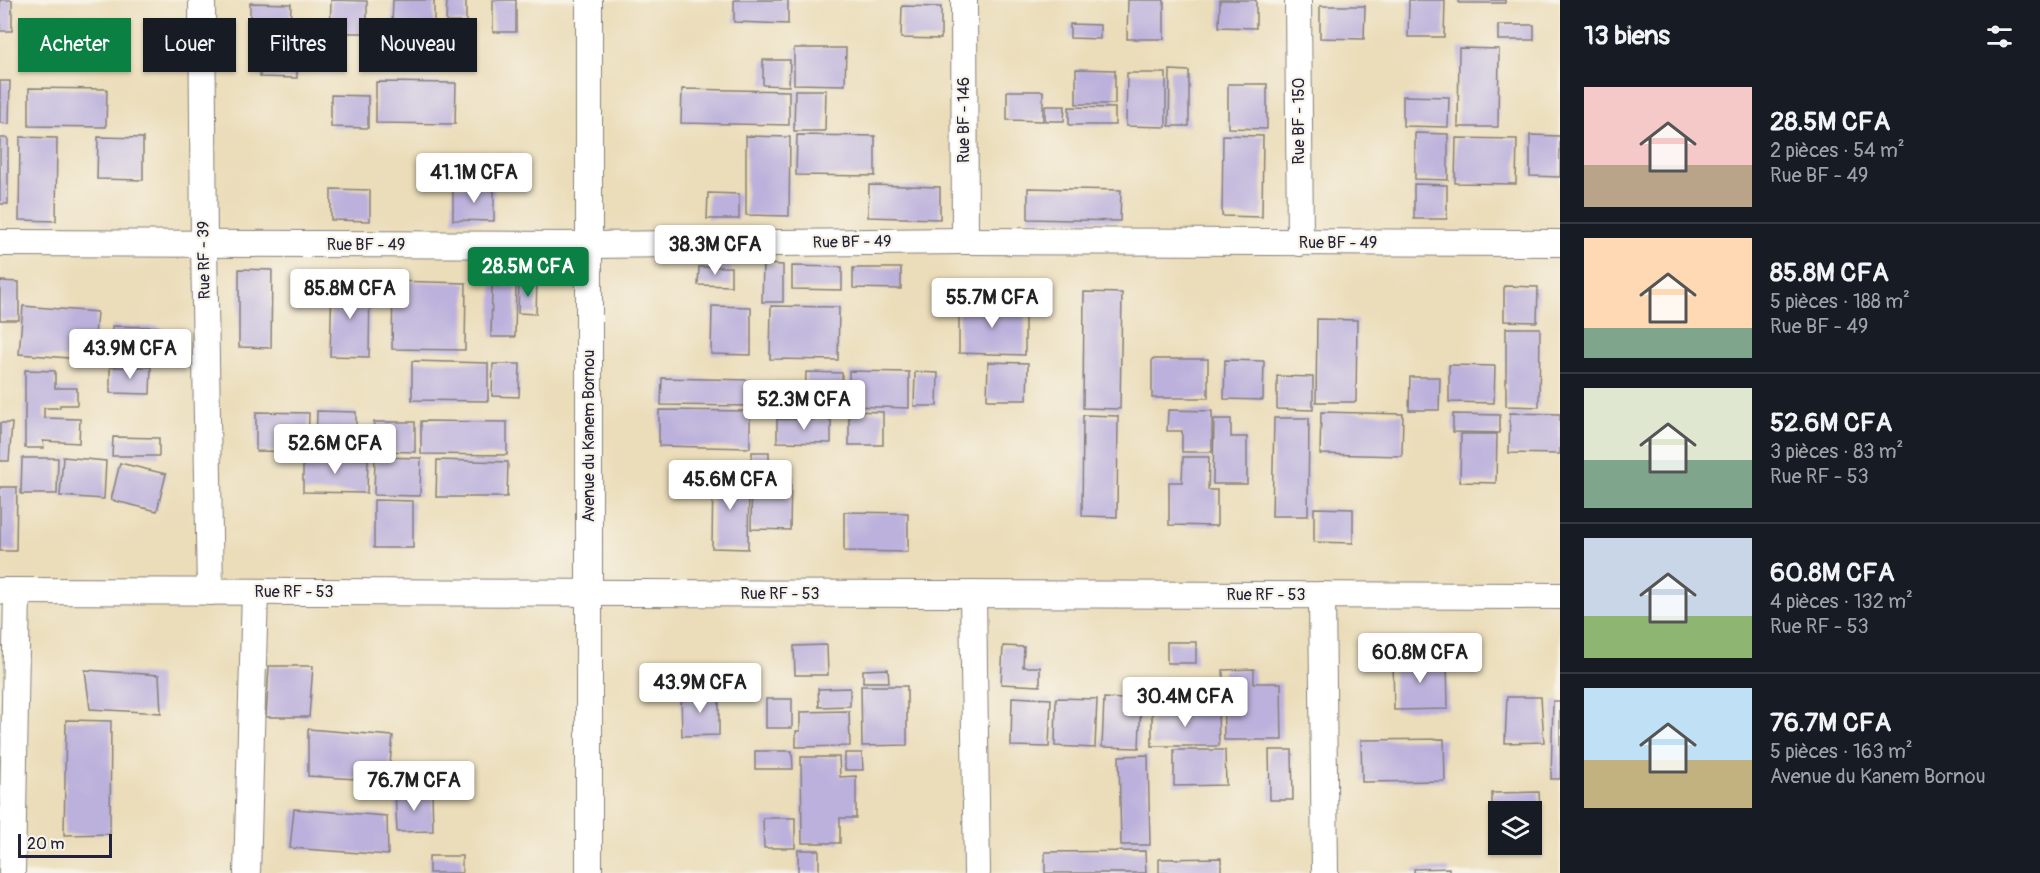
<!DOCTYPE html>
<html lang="fr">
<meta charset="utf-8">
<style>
body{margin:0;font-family:Pangolin,sans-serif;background:#242831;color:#f1f3f6;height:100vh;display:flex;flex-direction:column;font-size:22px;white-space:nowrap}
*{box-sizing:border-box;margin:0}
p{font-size:20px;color:#9ea1a6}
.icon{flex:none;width:33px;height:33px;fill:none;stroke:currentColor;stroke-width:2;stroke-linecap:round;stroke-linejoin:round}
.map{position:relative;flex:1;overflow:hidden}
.drawer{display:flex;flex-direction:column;background:#171b24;width:480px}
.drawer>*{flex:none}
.top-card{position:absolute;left:18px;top:18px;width:570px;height:54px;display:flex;gap:12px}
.fabs{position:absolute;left:1488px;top:801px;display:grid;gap:12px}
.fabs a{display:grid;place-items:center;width:54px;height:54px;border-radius:0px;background:#171b24;box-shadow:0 2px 4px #0004;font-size:30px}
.scale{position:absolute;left:18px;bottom:15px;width:94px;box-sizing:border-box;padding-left:6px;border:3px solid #22223b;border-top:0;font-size:16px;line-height:21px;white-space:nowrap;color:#22223b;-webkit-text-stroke:4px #f7f3e8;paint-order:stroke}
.price{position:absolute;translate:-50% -51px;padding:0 14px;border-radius:6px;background:#fff;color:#222;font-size:20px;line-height:39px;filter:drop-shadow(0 2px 3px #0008)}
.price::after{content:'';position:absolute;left:50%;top:36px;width:18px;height:14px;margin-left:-9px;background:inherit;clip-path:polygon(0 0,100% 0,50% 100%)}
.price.current{background:#0b8043;color:#fff}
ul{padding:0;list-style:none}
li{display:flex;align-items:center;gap:18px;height:150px;padding:0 24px}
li+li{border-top:2px solid #363941}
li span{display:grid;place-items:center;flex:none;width:168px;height:120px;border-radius:0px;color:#555}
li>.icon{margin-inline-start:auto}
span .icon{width:72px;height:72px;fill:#fffc;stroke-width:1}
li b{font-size:26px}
h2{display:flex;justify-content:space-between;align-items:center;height:72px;padding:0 24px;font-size:26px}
.pill{padding:0 21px;border-radius:0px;background:#171b24;box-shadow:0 2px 4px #0004;font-size:21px;line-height:54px}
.pill.current{background:#0b8043;color:#fff}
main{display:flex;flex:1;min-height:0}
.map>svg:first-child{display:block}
</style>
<main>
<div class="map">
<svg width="1560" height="873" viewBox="0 0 1560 873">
<rect width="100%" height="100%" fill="#f7f3e8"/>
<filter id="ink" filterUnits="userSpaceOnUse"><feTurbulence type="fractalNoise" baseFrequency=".0167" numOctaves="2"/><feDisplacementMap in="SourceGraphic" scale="12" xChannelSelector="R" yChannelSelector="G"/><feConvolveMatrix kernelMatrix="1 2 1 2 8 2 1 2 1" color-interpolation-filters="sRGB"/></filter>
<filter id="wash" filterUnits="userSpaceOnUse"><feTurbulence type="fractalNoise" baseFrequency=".008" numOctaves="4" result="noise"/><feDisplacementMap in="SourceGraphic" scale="24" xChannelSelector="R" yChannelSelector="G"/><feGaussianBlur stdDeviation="1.35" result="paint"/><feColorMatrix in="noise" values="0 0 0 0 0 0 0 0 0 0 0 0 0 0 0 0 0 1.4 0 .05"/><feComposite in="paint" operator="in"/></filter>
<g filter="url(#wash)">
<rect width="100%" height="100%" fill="#ebddb9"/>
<g id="blocks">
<g fill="#bcb1dc">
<rect x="0" y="0" width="12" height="31"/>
<path d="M331,0L367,1V33H330Z"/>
<path d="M393,0H434V25L392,24Z"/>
<path d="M447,0H466V22H446Z"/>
<rect x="493" y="0" width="23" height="32"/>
<path d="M734,0H788V24L734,22Z"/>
<path d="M1128,0H1164V39H1127Z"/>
<path d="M1220,0H1256V28L1219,27Z"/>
<path d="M1409,0H1445L1444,37H1408Z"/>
<rect x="1459" y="0" width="46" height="3"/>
<path d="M250,3L291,4L290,32H250Z"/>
<path d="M902,6L941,7V39L901,38Z"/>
<path d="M1320,6H1365L1364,39L1320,38Z"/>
<path d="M1070,24L1100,25V39L1070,38Z"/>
<rect x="1498" y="25" width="36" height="15"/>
<path d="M260,39H297V78L260,77Z"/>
<path d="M794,48H846L845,85L794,84Z"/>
<path d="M1459,48L1499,49L1498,127H1458Z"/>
<path d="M763,60H790L789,86L763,85Z"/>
<path d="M1076,69L1115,70V104H1076Z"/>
<path d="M1170,70L1189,71V126H1169Z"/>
<path d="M1127,73H1166V127L1126,126Z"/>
<path d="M0,81H10L9,124L0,123Z"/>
<path d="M376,82L456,83L455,124L376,123Z"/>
<path d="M1228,84H1267V129L1228,128Z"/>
<path d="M29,88L107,89L106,127L29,126Z"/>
<path d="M682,89L789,91V125L681,123Z"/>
<path d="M795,90H826L825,131H794Z"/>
<path d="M1007,91H1043V121L1007,120Z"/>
<path d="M331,95L368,96V128L331,127Z"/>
<path d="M1403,96L1449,97L1448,127L1403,126Z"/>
<path d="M1045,106H1065L1064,121H1045Z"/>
<path d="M1069,107L1115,108V125H1069Z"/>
<path d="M1415,133L1448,134V180L1415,179Z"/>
<path d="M797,135L875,136V176L796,175Z"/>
<path d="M1223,135L1263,136L1262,217L1222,216Z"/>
<path d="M1530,135L1560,136V177L1530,176Z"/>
<path d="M746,136L790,137L789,216L746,215Z"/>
<path d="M20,137L57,138L56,221L19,220Z"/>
<path d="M98,137L143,138V180L97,179Z"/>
<rect x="0" y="138" width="8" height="66"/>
<path d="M1456,138L1517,139L1516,184L1455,183Z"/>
<path d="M1414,184L1447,185V219H1414Z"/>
<path d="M869,185L940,187V219L868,217Z"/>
<path d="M453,187H494V221L453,220Z"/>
<path d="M1028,188L1121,190L1120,221L1028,219Z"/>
<path d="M331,189L370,190V221L331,220Z"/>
<path d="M708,193L739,194V219H707Z"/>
<path d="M763,264L783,265V302H762Z"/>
<path d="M792,266L842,267V290L792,289Z"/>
<path d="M699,267H731V286L698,285Z"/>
<path d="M853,268H901V289L853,288Z"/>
<path d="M239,269L272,270L271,348L239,347Z"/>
<path d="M0,281L19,282V320H0Z"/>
<path d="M393,281L466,283L465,350L392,349Z"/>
<path d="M519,282H537L536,314L518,313Z"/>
<path d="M332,283H370L369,357L330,356Z"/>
<path d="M492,286H516L515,337H491Z"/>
<path d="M1504,286L1538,287L1537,322L1504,321Z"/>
<path d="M1084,292L1122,293L1120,409L1083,408Z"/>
<path d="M959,303L1025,304V355L959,353Z"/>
<path d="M23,306L97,312L93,360L19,354Z"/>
<path d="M712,306L751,307V355L711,354Z"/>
<path d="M771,306L839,307L838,360L770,359Z"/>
<path d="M1317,319L1357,320L1356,402H1316Z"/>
<path d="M112,326L160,327L159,349L111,348Z"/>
<path d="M1506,328H1540L1539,407L1506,406Z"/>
<rect x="1152" y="359" width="56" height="39"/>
<path d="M1225,360L1264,361L1263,400L1224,399Z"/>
<path d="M412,361L488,363V401L412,400Z"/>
<path d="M988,362L1028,363L1027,400H987Z"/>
<path d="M493,364H520L519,397L492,396Z"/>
<path d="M1449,365L1495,366L1494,403L1449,402Z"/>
<path d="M110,367H151L150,394L110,393Z"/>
<path d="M25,370L55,371V388H77V405H60V408H44V418L80,419L79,443L43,441L44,448H25Z"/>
<path d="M849,371L909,372V408L849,406Z"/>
<path d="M806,372L842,373V408H805Z"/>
<path d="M915,372L938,373L937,406H914Z"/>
<path d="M1277,376L1313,377V410L1277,409Z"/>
<path d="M1410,377H1440L1439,410H1409Z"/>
<path d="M662,378L751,380L750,406L661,405Z"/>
<path d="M659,410L750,411V448L659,446Z"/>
<path d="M1168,410L1212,411V452H1182V431H1167Z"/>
<path d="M317,411L356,412V451L316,450Z"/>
<path d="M849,411L883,412V445H849Z"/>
<path d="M256,412L309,413L308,452L256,451Z"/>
<path d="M1321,412L1403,414L1402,456L1320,454Z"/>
<path d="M1510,413L1560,414V454L1509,453Z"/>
<path d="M1453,414L1500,415V433L1453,432Z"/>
<path d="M1083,415L1118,416L1117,517L1082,516Z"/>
<path d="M1274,418H1309L1308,516H1272Z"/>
<path d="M777,419L831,420V443L777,442Z"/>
<path d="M1214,419H1231V437H1247V484H1213Z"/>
<path d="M421,421L507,422V455L421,454Z"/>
<path d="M374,422H415V452L374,451Z"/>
<path d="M0,423H12L9,461H0Z"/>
<path d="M1461,434H1497L1496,483L1460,482Z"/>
<path d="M113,437L159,438V456H112Z"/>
<path d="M752,452H769V475H791L790,530L751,529Z"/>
<path d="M63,457L106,461L104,499L60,496Z"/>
<path d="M375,457L421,458L420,496L374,495Z"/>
<path d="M1183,457H1209L1208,490H1217V526L1169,525V482H1182Z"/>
<path d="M22,458H58L57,494H21Z"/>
<path d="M303,458L368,459L367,493L303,492Z"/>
<path d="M437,460L508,462L507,497H436Z"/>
<path d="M120,463L166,474L157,511L111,500Z"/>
<path d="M713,473L749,474L748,549L712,548Z"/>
<path d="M0,487H17L16,551H0Z"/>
<path d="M374,500L413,501V548H374Z"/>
<path d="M1314,508L1353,509V543L1314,542Z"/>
<path d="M844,512L908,513V552L844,551Z"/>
<rect x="1167" y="642" width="29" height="21"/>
<path d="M827,645L828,675H795L794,646Z"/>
<path d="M1003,646L1024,647L1023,667H1040V686L1001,684Z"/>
<path d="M1447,659L1448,709L1394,710L1393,660Z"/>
<path d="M269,666H313L309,717H266Z"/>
<path d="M888,669L889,682H863V670Z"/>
<path d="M1254,669V683H1281L1282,740H1224L1223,670Z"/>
<path d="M85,670L159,675L161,713L90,709Z"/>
<path d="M861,686H907V745L862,746Z"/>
<path d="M850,688V706L819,707L818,689Z"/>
<path d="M719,692V735L682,736L681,693Z"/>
<path d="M1012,697L1051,699L1049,747L1011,746Z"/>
<path d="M1507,697H1541L1544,742L1505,743Z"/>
<path d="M1056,698L1097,699L1095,748L1055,746Z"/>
<path d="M1104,698L1141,700L1139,748L1102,747Z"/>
<rect x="766" y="699" width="26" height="29"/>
<path d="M1553,701H1560V779H1551Z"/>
<path d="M1152,709H1218L1219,746H1152Z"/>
<path d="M849,711L850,746L796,747V731H800V712Z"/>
<path d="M66,720L111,721L110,834L64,835Z"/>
<path d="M308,729L393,736L388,781L308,776Z"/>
<path d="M1444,739L1445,781L1362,782L1361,740Z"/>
<path d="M1174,750H1225L1226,785L1174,786Z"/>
<path d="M1269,750H1292L1293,800H1270Z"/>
<path d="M755,751H792L793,769H755Z"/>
<path d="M845,753H862L863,770H845Z"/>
<path d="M1148,755L1150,845H1121L1119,756Z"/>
<path d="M801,757H839L840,777L856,776V818H840V843H802Z"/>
<path d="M395,792H432L433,831L397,832Z"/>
<path d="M1539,792L1541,826L1532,827V812H1498V831H1492V793Z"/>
<path d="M294,809L387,816L388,855L290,848Z"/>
<path d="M763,818H795V848H764Z"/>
<rect x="798" y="850" width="21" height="23"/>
<path d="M1145,851L1146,873H1045V852Z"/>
<rect x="429" y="856" width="33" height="17"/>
<path d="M1221,858V873H1159V859Z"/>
<path d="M1449,868V873H1414V869Z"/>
</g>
</g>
</g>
<g filter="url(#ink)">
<use href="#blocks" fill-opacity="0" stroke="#86807a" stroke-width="1.5"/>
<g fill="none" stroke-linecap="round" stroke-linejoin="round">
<defs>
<g id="minor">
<path d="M202,0L204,245L210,592"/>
<path d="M964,0L965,241"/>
<path d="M1298,0L1300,243"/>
<path d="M0,243L589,245L965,241L1560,243"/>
<path d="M0,591L1560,596"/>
<path d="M973,594L977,873"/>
<path d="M1322,595L1325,873"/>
<path d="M12,873L17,591"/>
<path d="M247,873L255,592"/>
<path d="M589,873V0"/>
</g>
</defs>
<use href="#minor" stroke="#86807a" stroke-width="28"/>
<use href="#minor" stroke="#fff" stroke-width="26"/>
</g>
</g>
<g text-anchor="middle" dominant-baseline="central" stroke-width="4.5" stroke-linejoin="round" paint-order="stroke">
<g font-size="16" fill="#22223b" stroke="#f7f3e8">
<text transform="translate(964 120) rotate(-90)">Rue BF - 146</text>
<text transform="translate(1299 121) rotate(-90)">Rue BF - 150</text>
<text transform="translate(852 242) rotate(-1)">Rue BF - 49</text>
<text x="1338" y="243">Rue BF - 49</text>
<text x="366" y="245">Rue BF - 49</text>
<text transform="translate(204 260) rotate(-91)">Rue RF - 39</text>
<text transform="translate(589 436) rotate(-90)">Avenue du Kanem Bornou</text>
<text x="294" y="592">Rue RF - 53</text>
<text x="780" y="594">Rue RF - 53</text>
<text x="1266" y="595">Rue RF - 53</text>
</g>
</g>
</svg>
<div class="fabs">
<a><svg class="icon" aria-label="layers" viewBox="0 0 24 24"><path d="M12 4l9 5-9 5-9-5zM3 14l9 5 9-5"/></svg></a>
</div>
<div class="scale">20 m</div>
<b class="price" style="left:474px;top:204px">41.1M CFA</b>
<b class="price" style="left:715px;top:276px">38.3M CFA</b>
<b class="price current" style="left:528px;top:298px">28.5M CFA</b>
<b class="price" style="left:350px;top:320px">85.8M CFA</b>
<b class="price" style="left:992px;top:329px">55.7M CFA</b>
<b class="price" style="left:130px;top:380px">43.9M CFA</b>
<b class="price" style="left:804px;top:431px">52.3M CFA</b>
<b class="price" style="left:335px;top:475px">52.6M CFA</b>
<b class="price" style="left:730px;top:511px">45.6M CFA</b>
<b class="price" style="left:1420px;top:684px">60.8M CFA</b>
<b class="price" style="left:700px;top:714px">43.9M CFA</b>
<b class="price" style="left:1185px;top:728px">30.4M CFA</b>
<b class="price" style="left:414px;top:812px">76.7M CFA</b>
<div class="top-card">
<a class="pill current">Acheter</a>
<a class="pill">Louer</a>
<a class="pill">Filtres</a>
<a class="pill">Nouveau</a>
</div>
</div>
<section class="drawer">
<h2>13 biens<svg class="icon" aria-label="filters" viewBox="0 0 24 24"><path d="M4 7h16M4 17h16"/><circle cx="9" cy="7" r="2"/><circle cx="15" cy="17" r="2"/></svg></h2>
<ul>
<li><span style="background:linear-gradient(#f6c9c9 65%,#b9a48a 0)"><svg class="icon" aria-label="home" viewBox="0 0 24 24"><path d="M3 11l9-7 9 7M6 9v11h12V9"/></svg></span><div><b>28.5M CFA</b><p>2 pièces · 54 m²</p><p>Rue BF - 49</p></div></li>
<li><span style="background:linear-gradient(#ffd9b3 75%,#7fa58c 0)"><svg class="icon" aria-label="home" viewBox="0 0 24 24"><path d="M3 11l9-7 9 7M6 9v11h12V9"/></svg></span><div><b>85.8M CFA</b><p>5 pièces · 188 m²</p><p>Rue BF - 49</p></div></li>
<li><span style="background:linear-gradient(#dfe7d0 60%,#7fa58c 0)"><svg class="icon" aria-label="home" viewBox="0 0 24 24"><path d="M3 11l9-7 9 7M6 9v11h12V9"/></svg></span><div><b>52.6M CFA</b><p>3 pièces · 83 m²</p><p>Rue RF - 53</p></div></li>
<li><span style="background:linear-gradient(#c9d6e8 65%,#8fb573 0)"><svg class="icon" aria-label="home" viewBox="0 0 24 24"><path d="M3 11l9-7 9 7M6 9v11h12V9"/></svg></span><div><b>60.8M CFA</b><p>4 pièces · 132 m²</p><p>Rue RF - 53</p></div></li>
<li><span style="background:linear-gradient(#bfe0f5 60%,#c2b280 0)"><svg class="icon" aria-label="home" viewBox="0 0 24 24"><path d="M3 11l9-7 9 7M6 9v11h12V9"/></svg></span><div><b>76.7M CFA</b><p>5 pièces · 163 m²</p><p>Avenue du Kanem Bornou</p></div></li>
</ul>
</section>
</main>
